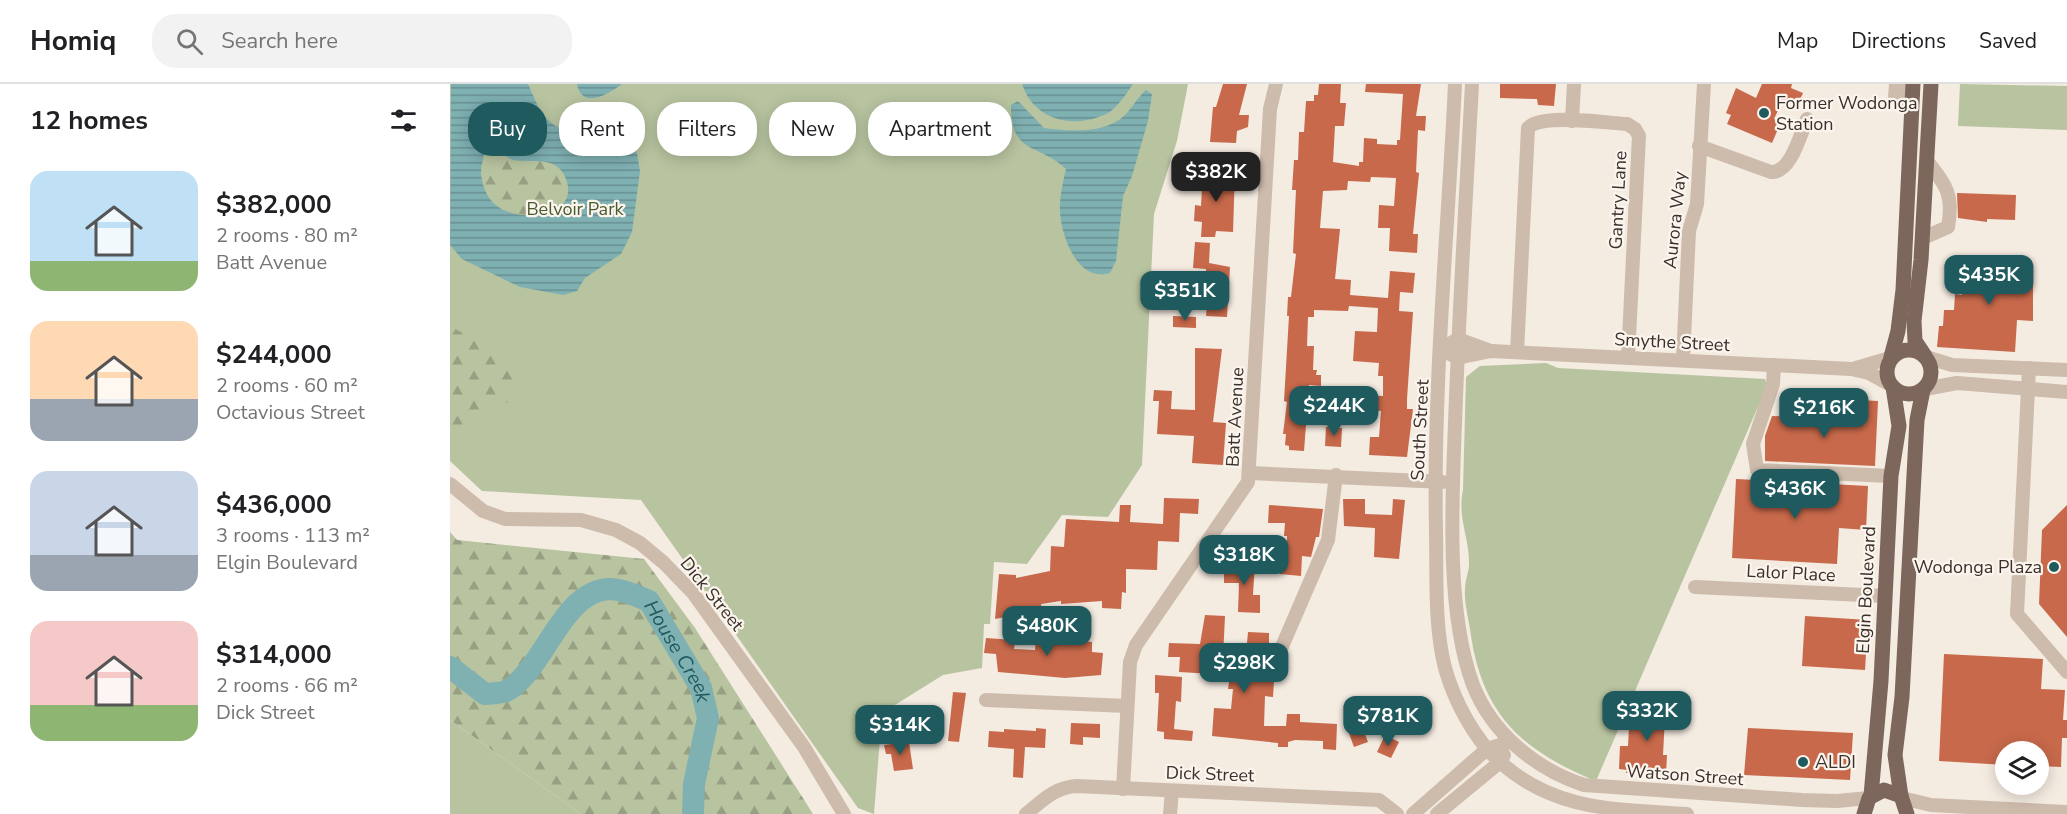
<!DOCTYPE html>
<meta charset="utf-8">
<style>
body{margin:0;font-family:"Nunito Sans",sans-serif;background:#f2f2f2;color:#202124;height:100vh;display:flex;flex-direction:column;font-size:22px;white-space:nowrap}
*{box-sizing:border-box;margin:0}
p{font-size:20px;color:#757577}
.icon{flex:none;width:33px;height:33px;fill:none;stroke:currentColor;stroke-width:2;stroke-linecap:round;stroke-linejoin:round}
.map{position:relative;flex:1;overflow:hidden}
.details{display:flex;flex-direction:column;background:#fff;width:450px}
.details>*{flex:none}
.guide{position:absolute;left:18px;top:18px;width:570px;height:54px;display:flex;gap:12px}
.controls{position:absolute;left:1545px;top:657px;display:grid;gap:12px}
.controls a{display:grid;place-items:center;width:54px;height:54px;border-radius:50%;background:#fff;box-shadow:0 3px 15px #0003;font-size:30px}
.price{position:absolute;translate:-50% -51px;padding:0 14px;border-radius:12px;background:#1f5a5e;color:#fff;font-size:20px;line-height:39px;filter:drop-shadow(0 2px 3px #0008)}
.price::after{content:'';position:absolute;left:50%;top:36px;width:18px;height:14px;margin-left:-9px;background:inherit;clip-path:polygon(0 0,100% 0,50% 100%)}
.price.current{background:#222;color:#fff}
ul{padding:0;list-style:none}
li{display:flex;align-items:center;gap:18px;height:150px;padding:0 30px}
li span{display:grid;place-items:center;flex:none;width:168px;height:120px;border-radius:18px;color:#555}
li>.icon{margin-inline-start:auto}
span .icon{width:72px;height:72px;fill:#fffc;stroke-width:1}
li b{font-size:26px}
h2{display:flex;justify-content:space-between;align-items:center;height:72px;padding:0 30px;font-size:26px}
.chip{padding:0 21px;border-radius:24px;background:#fff;box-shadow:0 3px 15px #0003;font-size:21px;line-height:54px}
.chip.current{background:#1f5a5e;color:#fff}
header{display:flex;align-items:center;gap:36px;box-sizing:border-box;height:84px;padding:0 30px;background:#fff;border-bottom:2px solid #e0e0e0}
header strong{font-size:28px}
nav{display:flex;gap:33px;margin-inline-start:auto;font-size:21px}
.search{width:420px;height:54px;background:#f2f2f2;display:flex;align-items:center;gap:15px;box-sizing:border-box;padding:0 21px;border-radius:24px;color:#757577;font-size:22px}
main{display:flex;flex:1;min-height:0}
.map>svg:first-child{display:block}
</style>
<header>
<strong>Homiq</strong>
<div class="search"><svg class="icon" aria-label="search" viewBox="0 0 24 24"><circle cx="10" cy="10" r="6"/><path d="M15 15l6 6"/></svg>Search here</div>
<nav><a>Map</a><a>Directions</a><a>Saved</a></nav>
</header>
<main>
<section class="details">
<h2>12 homes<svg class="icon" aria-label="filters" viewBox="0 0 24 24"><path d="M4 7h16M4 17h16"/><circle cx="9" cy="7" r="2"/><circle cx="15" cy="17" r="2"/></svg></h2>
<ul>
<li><span style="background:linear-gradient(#bfe0f5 75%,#8fb573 0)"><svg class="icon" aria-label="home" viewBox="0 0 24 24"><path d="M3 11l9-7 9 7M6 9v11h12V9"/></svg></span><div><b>$382,000</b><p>2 rooms · 80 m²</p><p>Batt Avenue</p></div></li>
<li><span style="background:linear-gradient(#ffd9b3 65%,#9aa5b1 0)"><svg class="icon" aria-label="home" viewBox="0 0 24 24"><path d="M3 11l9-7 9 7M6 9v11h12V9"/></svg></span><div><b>$244,000</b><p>2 rooms · 60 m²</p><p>Octavious Street</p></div></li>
<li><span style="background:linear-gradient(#c9d6e8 70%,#9aa5b1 0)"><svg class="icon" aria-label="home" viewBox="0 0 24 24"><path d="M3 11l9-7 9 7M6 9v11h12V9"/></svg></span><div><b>$436,000</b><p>3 rooms · 113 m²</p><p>Elgin Boulevard</p></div></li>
<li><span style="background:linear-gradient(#f6c9c9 70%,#8fb573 0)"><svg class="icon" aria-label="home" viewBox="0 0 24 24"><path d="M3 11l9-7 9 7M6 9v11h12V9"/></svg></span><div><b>$314,000</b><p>2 rooms · 66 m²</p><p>Dick Street</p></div></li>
</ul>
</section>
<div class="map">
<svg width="1617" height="730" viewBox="0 0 1617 730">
<defs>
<pattern id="forest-firs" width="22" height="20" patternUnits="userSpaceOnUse" patternTransform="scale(1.5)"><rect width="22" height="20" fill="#b8c4a0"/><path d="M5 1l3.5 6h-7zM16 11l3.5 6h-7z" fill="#97a083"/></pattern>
<pattern id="water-rules" width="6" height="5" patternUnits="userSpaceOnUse" patternTransform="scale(1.5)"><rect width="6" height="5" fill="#7fb0b2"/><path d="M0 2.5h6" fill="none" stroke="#699091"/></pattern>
</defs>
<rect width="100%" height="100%" fill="#f4ebe1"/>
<g fill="#b8c4a0">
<path d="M0,0H738L727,57L704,130L692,381L658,433L612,431L577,480L544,478L540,540H534L532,584L493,591L432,629L424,730L408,724L191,416L32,407L0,377Z"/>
<path d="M1510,0L1617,2V46L1508,42Z"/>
<path d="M1096,279L1108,284L1315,295L1317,302L1146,697C1070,666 1031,629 1020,545C1018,532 1014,518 1015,505C1015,497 1018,490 1019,482C1020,454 1007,435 1013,406L1016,293L1030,282Z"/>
<path d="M0,636L131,730H0Z"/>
</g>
<g fill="url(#forest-firs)">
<path d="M46,22L60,29L62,49L57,67L62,76C85,74 112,76 117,102C118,106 119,112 117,116C114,121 107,126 103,130C69,135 30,129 31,85C32,71 41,58 41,44C41,37 39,32 40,25Z"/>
<path d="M0,242L64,277L72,303L56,319L38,328L9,359L0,358Z"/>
<path d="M0,448L7,456L194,475L245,544L363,730H131L0,636Z"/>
</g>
<g fill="url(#water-rules)" fill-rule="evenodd">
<path d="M1,0H78C83,10 88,26 96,34C114,54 150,52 174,55L187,69L190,87L182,148L171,170L135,194L127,207L113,211L70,203L12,175L0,161ZM46,22L60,29L62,49L57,73C72,84 108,65 117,98C121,114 114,120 103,130C68,135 34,130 31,88C31,76 40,56 41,43C42,36 39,32 40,25Z"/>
<path d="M127,0H172C160,9 132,27 127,0Z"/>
<path d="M572,0H683C676,10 668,23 658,29C625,46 584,37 572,0Z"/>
<path d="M696,6L702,10L698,37L682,92L673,112L666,177L660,189C630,198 615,160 611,137C608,120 612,102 616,85C589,59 560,71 561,21L568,17L594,44C619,47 654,51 675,31C683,23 687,14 696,6Z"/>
</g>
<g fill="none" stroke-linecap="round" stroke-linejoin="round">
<path stroke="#7fb0b2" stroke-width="22" id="s1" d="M0,583L35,610C42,609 52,610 58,606C94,585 112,507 159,505C173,505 187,512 199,517L251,604L258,634L244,700L243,730"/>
</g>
<g fill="#c8694b">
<path d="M773,0H797L789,31H799L798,43L787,47L786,59L760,58L763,23H766Z"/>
<path d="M869,0H891L890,19H896L894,42H885L883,78L909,82V78H913L914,54L927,55V60L947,61V56H950L953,10L915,8L916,0H971L966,32H976L975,47L968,46L966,88L969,89L963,150H968L967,169L939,167L940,144H928L929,121L944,122L946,94L921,93L920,98L898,97L897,106L873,107L870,144L890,145L885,195L901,196L900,211L938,214L940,187L965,189L963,209L950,208L949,227L963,228L957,315V325H963L957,373L919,371L920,353H929L931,327L897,325L898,310L933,312V292H928L929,279L903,277L905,247L927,248L928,224L899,222L898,227L864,226V233H858L857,262H864L863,286H867L866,291H871V302L859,301L854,367L839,366V362L835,361L836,350H833L837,318L834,317L839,232H837L838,213H841L846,170L843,169L846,106H842L844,76H848L849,48H854L856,17H864V11H868Z"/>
<path d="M1050,0H1106L1104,22L1088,21L1087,15L1050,14Z"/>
<path d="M1312,0H1342L1341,4L1353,9L1347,22L1333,16L1324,35L1331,38L1322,59L1277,40L1281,31L1276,29L1286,4L1306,14Z"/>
<path d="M753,87L785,88L783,148L766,147L765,153H751L752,138L744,137L745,121L751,122Z"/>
<path d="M1507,109L1566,111L1565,136L1537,135V138L1508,134Z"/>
<path d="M745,158L760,159L759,179L780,183L777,233L756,232L760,189H756V185L743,184Z"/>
<path d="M1543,171L1554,176V180L1583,182V237L1567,236L1565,268L1487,263L1489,242H1493L1494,226H1504L1505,210L1512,211L1514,172Z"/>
<path d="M723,232L746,233V244L723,243Z"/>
<path d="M745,264L772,265L763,338L776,339L773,381L742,379L744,352L707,350L709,317H703L704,306L722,307L721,325L745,326Z"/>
<path d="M1410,316L1428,317L1425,382L1315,377V352L1322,332L1409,336Z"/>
<path d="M876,343L892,344L891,363L875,362Z"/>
<path d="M1286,395L1418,402L1416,446L1389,444L1387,480L1282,474Z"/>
<path d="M714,414L749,415L748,430L730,429L729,458L708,457L707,486L676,485V509L672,508L671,525L652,524V517L611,520V517L591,520L592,526L545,535L549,490L566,491V494L600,487L601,462L614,463L616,435L669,438L670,421H681L680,438L713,440Z"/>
<path d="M893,415H915V430L942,431L943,415L955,416L949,475L924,473L925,444L894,442Z"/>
<path d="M819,421L873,425L869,453H866L861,473L852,472L851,492L830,490V474H836L837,452H834L835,439H818Z"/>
<path d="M1617,421V553L1589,520L1592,446Z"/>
<path d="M780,477L805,478L803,511H810V529L788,528L789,499H774V489H779Z"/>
<path d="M755,531L775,532L773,573H794L793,596L824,597L823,613L815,612L814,642H836L837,630H850V638L887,640L886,666L873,665V657L845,656L838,658V663H828V659L762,652L764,624L781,625L783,605H778L780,591L729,588L730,573H718L719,559L750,560Z"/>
<path d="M1355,532L1418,536L1415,586L1352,582Z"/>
<path d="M587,543L597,544L596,553L642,558V568L653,569L651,591L615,594L548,588L546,570L534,569L536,554L565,556L564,565L585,566Z"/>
<path d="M798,548L819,549V560L797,559Z"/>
<path d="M1494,570L1593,575L1591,605L1615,606L1613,636H1617V654H1612L1611,683L1588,682V668H1556V681L1489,677Z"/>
<path d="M705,591L732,593L731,618L726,617L724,645L743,647L742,657L714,655V648L707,647L709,609H705Z"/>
<path d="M503,608L516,609L509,658L498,657Z"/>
<path d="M1193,613L1216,614L1213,671H1217L1216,691L1176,689L1177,686L1169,685L1170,662H1178L1179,643H1192Z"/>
<path d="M949,616L948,630L916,628Z"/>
<path d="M908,631L918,658L904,663L894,636Z"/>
<path d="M621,639L650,640V654L633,653V661L620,660Z"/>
<path d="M586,644L596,645L595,664L575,663L573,694L563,693L564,665L538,663L539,647L554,648V645L586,647Z"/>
<path d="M1298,644L1403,649L1400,696L1294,691Z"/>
<path d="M935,651L949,658L941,674L927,668Z"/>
<path d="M459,658L463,685L444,687L441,670H436L434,661Z"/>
</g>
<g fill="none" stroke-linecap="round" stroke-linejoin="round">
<g stroke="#cdbbac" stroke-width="14">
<path d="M1005,0C998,149 983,299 986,448C987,493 984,540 995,584C1004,616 1024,655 1049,677C1105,728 1167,725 1237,730"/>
<path d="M1022,0C1016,113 1009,226 1005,340C1002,417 996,529 1023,601C1042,649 1085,685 1134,701L1352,716L1387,717L1419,714"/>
<path d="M1446,0L1445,14L1459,15V2"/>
<path d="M1122,37L1124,0"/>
<path d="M1249,62L1321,88C1341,89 1350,51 1357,35"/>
<path d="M1473,154L1498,143C1504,111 1496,101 1477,77"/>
<path d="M1001,259L1008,255L1041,267"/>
<path d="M1067,268L1078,44C1091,29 1156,39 1177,40L1185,45L1189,52L1178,274"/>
<path d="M1000,270L1007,274L1041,267L1401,285L1419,289L1441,301"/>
<path d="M1476,273L1502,281L1617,286"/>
<path d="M1233,276L1239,147L1247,120L1254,0"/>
<path d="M1324,281L1323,300L1303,360L1307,386L1441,392"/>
<path d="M1406,284L1440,274"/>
<path d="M1579,284L1567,530L1617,588"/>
<path d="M1475,305L1507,299L1617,308"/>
<path d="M800,389L993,398"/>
<path d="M0,400L33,427L55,435L131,436L166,446L190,459L214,479L243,509L354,663L394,730"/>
<path d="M1245,503L1435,512"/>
<path d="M821,588L878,456L886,391"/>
<path d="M536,616L677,622"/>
<path d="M673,705L680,578L686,561L798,398L820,25L826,0"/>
<path d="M1452,714L1481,721L1617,728"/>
<path d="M576,730C592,717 605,703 627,702L929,716L947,730"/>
<path d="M720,730L722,707"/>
<path d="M963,730L1037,665L1060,658"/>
<path d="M987,730L1050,678L1054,671"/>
</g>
<g stroke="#7d675c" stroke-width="15">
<circle cx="1459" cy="288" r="22"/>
<path d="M1475,272L1465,257L1464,237L1471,176L1481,0"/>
<path d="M1441,273L1448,247L1453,206L1463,0"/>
<path d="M1421,712L1431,597L1441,392L1449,342L1443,303"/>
<path d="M1451,712L1445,671L1452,613L1467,336L1473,306"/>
<path d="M1414,730L1419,714L1434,706L1451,712L1457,730"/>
</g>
</g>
<g fill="#1f5a5e" stroke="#fbf5ee" stroke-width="2">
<circle cx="1314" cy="29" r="6"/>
<circle cx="1604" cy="483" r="6"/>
<circle cx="1353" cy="678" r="6"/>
</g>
<g text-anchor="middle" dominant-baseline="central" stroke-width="4.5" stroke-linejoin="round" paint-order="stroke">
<g font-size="18" fill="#3b302b" stroke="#fbf5ee" text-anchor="start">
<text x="1326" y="19">Former Wodonga<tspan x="1326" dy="21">Station</tspan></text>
<text x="1592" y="483" text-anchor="end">Wodonga Plaza</text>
<text x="1365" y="678">ALDI</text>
</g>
<g font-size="18" fill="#3b302b" stroke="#fbf5ee">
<text transform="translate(1168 116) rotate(-87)">Gantry Lane</text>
<text transform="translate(1225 136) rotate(-84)">Aurora Way</text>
<text transform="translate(1222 258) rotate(3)">Smythe Street</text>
<text transform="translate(785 333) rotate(-87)">Batt Avenue</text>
<text transform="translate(970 346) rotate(-87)">South Street</text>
<text transform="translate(1341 489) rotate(3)">Lalor Place</text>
<text transform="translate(1416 506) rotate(-87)">Elgin Boulevard</text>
<text transform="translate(262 510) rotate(51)">Dick Street</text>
<text transform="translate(760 690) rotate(2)">Dick Street</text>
<text transform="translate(1235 691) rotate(4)">Watson Street</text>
</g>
<g font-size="18" fill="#4a5a2e" stroke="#fbf5ee">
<text x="125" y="125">Belvoir Park</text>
</g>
<g font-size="20" font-style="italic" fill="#1f5a5e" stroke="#fbf5ee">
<text stroke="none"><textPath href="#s1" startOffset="315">House Creek</textPath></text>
</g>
</g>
</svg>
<div class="controls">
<a><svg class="icon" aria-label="layers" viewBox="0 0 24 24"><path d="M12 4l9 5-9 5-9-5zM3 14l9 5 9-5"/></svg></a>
</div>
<b class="price current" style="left:766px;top:119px">$382K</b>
<b class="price" style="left:1539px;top:222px">$435K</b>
<b class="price" style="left:735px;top:238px">$351K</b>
<b class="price" style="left:884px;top:353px">$244K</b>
<b class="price" style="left:1374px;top:355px">$216K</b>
<b class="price" style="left:1345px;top:436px">$436K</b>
<b class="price" style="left:794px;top:502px">$318K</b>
<b class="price" style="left:597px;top:573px">$480K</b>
<b class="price" style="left:794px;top:610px">$298K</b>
<b class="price" style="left:1197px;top:658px">$332K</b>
<b class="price" style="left:938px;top:663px">$781K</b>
<b class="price" style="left:450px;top:672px">$314K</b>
<div class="guide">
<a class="chip current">Buy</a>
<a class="chip">Rent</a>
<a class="chip">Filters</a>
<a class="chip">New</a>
<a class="chip">Apartment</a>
</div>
</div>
</main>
